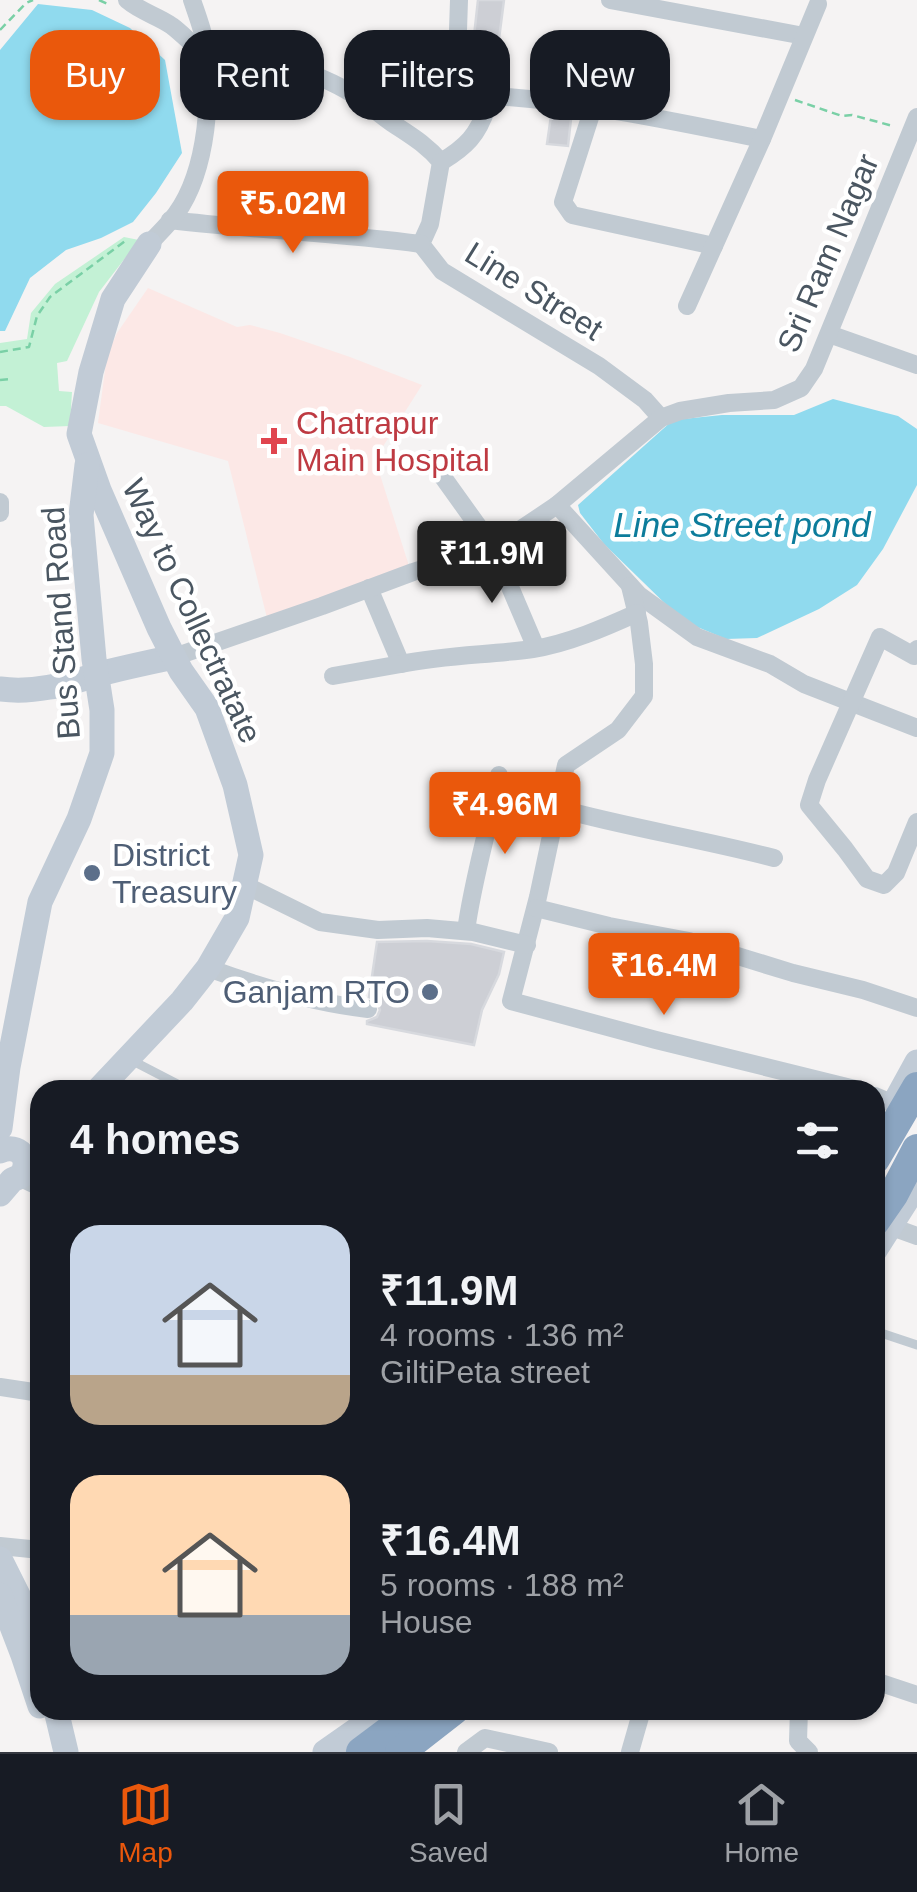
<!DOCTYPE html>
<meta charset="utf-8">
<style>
body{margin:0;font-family:Arial,sans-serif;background:#20242c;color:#f1f3f6;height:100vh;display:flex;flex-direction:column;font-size:38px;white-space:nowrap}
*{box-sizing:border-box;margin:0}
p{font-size:32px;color:#9ea1a6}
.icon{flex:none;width:55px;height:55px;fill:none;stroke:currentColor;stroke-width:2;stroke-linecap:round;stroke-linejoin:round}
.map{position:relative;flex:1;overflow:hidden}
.panel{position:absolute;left:30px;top:1080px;width:855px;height:640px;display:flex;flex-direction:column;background:#171b24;border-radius:30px;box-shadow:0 2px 8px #0004}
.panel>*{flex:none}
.top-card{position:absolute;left:30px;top:30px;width:858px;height:90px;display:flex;gap:20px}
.price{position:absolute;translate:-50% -85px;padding:0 22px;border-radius:10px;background:#ea580c;color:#fff;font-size:32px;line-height:65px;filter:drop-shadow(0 2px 5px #0008)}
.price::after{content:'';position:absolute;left:50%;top:60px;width:30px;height:22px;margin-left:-15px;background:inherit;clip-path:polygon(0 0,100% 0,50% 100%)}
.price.active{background:#222;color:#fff}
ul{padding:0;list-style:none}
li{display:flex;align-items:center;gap:30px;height:250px;padding:0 40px}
li span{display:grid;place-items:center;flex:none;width:280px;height:200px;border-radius:30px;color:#555}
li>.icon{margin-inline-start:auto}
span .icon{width:120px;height:120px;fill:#fffc;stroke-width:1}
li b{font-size:42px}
h2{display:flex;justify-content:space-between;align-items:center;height:120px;padding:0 40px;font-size:42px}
.tag{padding:0 35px;border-radius:30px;background:#171b24;box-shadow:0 2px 8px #0004;font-size:35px;line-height:90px}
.tag.active{background:#ea580c;color:#fff}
.tab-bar{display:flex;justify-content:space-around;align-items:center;height:140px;border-top:2px solid #363941;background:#171b24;font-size:28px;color:#9ea1a6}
.tab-bar a{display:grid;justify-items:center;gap:5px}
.tab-bar .active{color:#ea580c}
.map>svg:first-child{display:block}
</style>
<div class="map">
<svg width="917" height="1752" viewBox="0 0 917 1752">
<rect width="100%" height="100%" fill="#f5f3f3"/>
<path fill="#fce8e6" d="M148,288L237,327L250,325L280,333L350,357L422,385L375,459L410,569L267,618L228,461L98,423L107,355L117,333Z"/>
<path fill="#c3f1d5" d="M124,237L139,240L99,292L67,361L57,363L59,391L72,392L70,426L44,427L6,406H0V343L27,339L31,313L55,284Z"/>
<g fill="#90daee">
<path d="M38,4L92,10L130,28L165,60L182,153L156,193L133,222L101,238L66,250L30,278L5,331H0V50Z"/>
<path d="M833,399L898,416L917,429V485L883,549L857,585L819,609L757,638L726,639L683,621L604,544L580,513L578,505L673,420L722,415H794Z"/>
</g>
<g fill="#cdcfd5" stroke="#d7d9de" stroke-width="2.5">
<path d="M478,0H504L499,39L474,36Z"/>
<path d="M551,116L571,119L568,146L547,144Z"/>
<path d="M427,941L471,944L504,952L499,974L482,1010L474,1045L367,1024V1021L377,1017L380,1010L376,1000L369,997L377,942Z"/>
</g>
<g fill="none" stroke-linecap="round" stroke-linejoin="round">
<g stroke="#7ad0a6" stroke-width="2.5" stroke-dasharray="8 5" stroke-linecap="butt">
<path d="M99,0L110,5"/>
<path d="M0,30L26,3L33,0"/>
<path d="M795,100L842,116L852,115L893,126"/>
<path d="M0,352L29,347L37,316L50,297L125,241"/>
<path d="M0,380L12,379"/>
</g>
<g stroke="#c1cad2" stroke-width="9">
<path d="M131,1060L189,1090"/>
<path d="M875,1331L917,1345"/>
</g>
<g stroke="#c1cad2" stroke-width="18">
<path d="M127,0C141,12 158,16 172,26C184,35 193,46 205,54"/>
<path d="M610,0L804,36"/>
<path d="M204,47C247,51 317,71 354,95C367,103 379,114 392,123C410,135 426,144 441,162L430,224L421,244L442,271L599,366L645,400L661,418"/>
<path d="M475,95C571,99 667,120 762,139"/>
<path d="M593,108L563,202L572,215L714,246"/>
<path d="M441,162C466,147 478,135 487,107L458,82L457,61L459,0"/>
<path d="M170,220C254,230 338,233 421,244"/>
<path d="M149,244C158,234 168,225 176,214C208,170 213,91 204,38C201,25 196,12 192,0"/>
<path d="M687,306L762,139L818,4"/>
<path d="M829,334L917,365"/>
<path d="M430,459L493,547L536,648"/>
<path d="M0,502V513"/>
<path d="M557,505L639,595L697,637L770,664L804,684L917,728"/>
<path d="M630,586L639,623L644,664V696L618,730L566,765L538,897L511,1001L656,1040L859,1090"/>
<path d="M369,588L401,664C445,655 489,655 533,649C567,644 606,627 637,613"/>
<path d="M917,649L914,656L880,637L817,780L809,805L845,849L867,879L884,885L896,873L917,822"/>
<path d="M174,657L322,606L413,572L499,544L557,505L661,418L680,411L729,403L774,400L801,388L814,369L917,117"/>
<path d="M333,676L401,664"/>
<path d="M557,808C629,828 702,839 774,858"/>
<path d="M245,885L320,922L378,930L427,928L473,932L527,945"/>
<path d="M536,908L609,926L689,941L793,973L863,990L917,1008"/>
<path d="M466,931C473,878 489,828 499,775"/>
<path d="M208,968C260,987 313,1003 368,1009"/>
<path d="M875,1096L894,1104"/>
<path d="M19,1177L40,1187"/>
<path d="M892,1227L917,1236"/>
<path d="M0,1387L40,1393"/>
<path d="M0,1546L40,1550"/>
<path d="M875,1681L917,1695"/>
<path d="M799,1710L798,1741L809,1752"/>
<path d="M466,1752L485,1738L549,1752"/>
<path d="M630,1752L642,1710"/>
</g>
<g stroke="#c1cbd6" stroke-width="25">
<path d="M0,689C36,694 69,683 103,673C127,667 150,662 174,657"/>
<path d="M98,1090L182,1001L208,968L237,918L251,855L235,785L207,708L181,671L159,628L99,490L79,434L91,372L113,299L149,244"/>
<path d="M895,1102L917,1062"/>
<path d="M0,1128L8,1067L40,902L79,819L102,753V710L94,659L81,515L87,465"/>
<path d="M0,1151C19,1143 32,1159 21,1176L12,1180L0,1194"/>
<path d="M875,1250L917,1184"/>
<path d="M0,1559L28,1615L40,1648"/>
<path d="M0,1595L23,1655L40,1706"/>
<path d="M56,1710L66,1752"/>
<path d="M325,1752L385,1710"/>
</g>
<g stroke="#8ba5c1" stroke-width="30">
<path d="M875,1159L917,1087"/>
<path d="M875,1221L893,1195L917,1149"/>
<path d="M361,1752L417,1710"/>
<path d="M400,1752L454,1710"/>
</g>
</g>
<path fill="#e0444e" stroke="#fff" stroke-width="4" d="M269 426h10v10h10v10h-10v10h-10v-10h-10v-10h10z"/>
<g fill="#5c6f8a" stroke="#fff" stroke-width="4">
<circle cx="92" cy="873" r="10"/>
<circle cx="430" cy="992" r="10"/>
</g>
<g text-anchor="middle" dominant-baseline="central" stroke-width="9" stroke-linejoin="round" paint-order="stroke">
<g font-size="32" fill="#4a5661" stroke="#fff">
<text transform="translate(828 253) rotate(-67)">Sri Ram Nagar</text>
<text transform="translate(534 291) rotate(32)">Line Street</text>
<text transform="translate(192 611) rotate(65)">Way to Collectratate</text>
<text transform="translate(61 623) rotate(-94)">Bus Stand Road</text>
</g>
<g font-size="32" fill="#be3a42" stroke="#fff" text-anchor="start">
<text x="296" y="423">Chatrapur<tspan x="296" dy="37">Main Hospital</tspan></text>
</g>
<g font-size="32" fill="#4e5e75" stroke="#fff" text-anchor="start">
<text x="112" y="855">District<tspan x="112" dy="37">Treasury</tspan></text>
<text x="410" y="992" text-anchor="end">Ganjam RTO</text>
</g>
<g font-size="35" font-style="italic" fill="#0c7c9b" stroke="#fff">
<text x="742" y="524">Line Street pond</text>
</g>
</g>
</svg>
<b class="price" style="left:293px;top:256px">₹5.02M</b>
<b class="price active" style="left:492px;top:606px">₹11.9M</b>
<b class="price" style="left:505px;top:857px">₹4.96M</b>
<b class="price" style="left:664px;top:1018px">₹16.4M</b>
<div class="top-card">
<a class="tag active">Buy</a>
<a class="tag">Rent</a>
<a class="tag">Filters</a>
<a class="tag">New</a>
</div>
<section class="panel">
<h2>4 homes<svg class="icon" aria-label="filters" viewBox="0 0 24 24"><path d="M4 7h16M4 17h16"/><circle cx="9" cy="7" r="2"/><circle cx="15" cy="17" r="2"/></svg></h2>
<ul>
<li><span style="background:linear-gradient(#c9d6e8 75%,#b9a48a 0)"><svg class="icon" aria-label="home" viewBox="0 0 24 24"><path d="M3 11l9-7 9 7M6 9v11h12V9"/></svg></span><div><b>₹11.9M</b><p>4 rooms · 136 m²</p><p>GiltiPeta street</p></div></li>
<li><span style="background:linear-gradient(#ffd9b3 70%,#9aa5b1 0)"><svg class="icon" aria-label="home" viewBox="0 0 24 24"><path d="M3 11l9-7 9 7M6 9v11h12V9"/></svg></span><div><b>₹16.4M</b><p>5 rooms · 188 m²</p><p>House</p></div></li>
</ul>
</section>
</div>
<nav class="tab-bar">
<a class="active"><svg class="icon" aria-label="map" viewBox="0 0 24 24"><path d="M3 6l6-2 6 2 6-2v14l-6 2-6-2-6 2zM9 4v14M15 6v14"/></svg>Map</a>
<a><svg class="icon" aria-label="saved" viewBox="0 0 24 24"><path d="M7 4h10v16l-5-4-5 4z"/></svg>Saved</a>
<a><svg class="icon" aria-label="home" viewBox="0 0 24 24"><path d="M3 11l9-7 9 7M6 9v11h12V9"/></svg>Home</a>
</nav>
